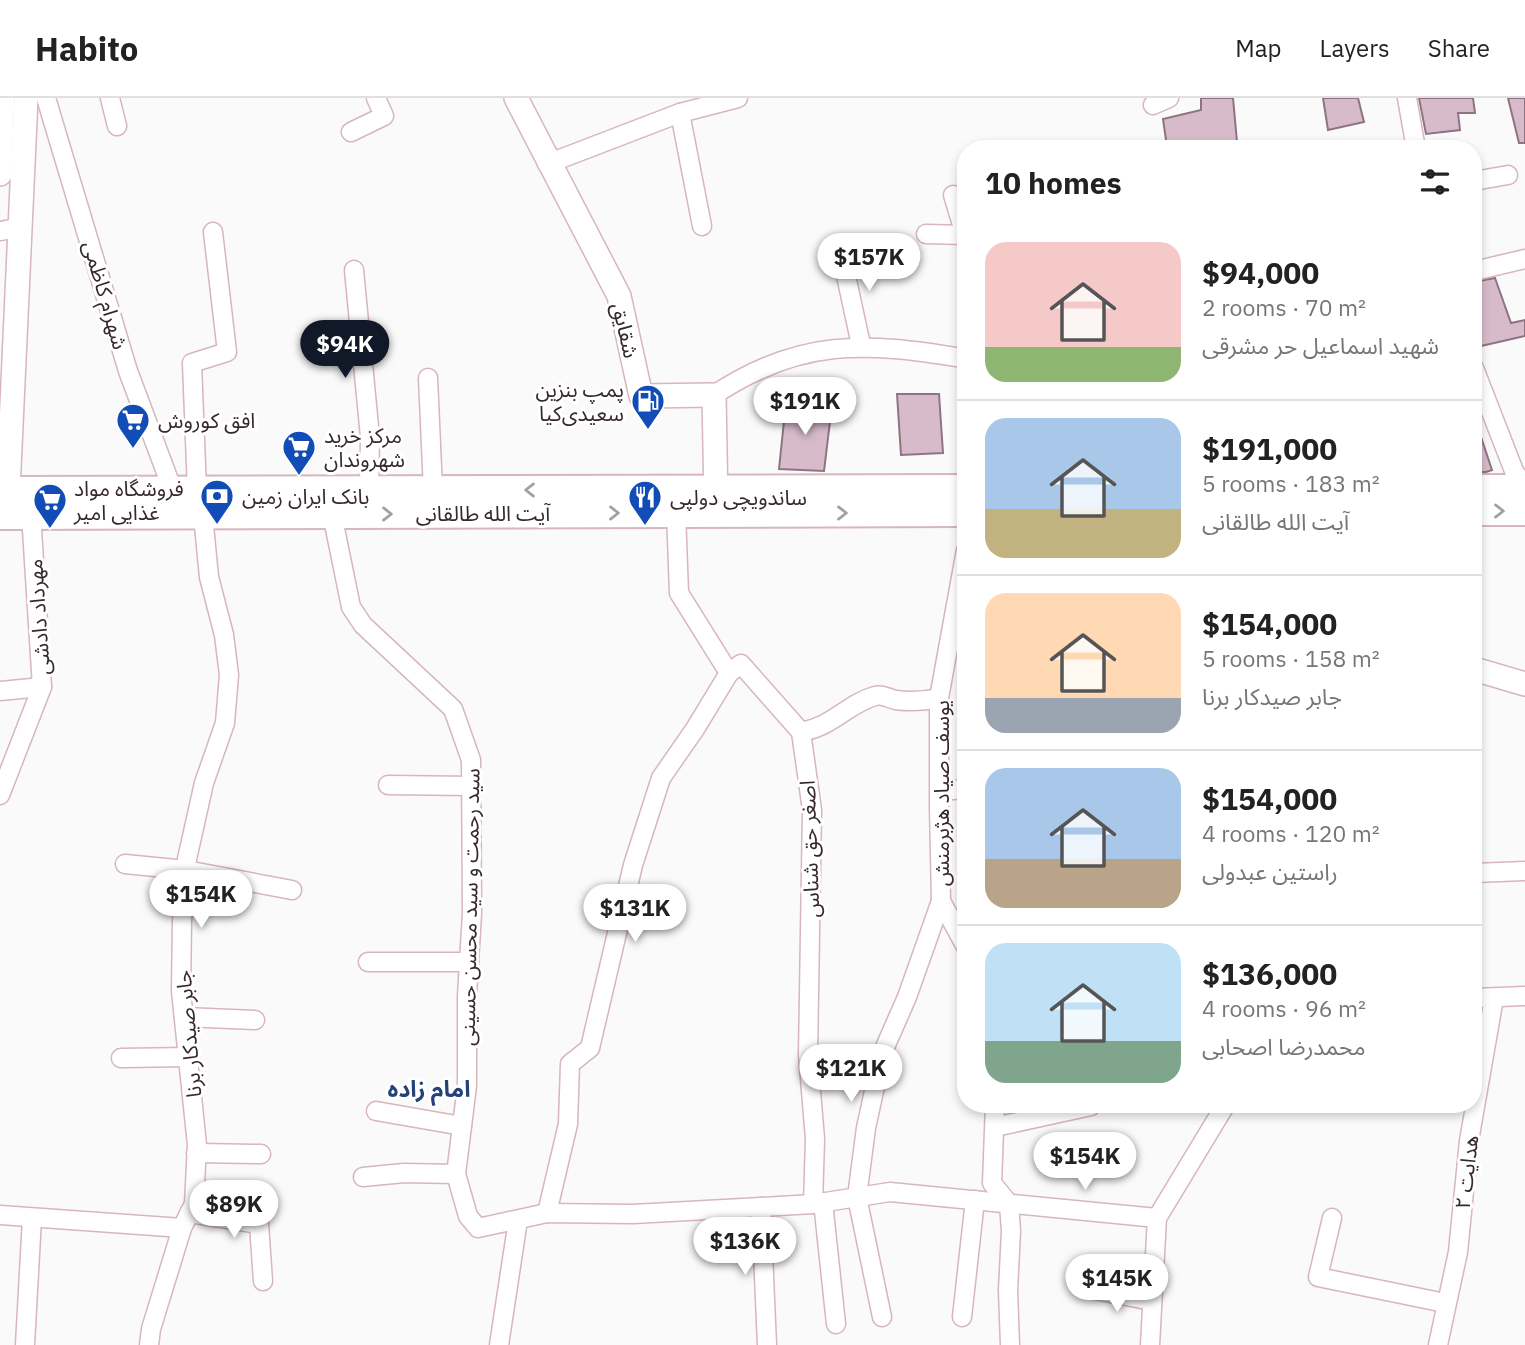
<!DOCTYPE html>
<meta charset="utf-8">
<style>
body{margin:0;font-family:"IBM Plex Sans","Noto Sans Arabic",sans-serif;background:#f2f2f2;color:#222;height:100vh;display:flex;flex-direction:column;font-size:26px;white-space:nowrap}
*{box-sizing:border-box;margin:0}
p{font-size:23px;color:#767676}
.icon{flex:none;width:38px;height:38px;fill:none;stroke:currentColor;stroke-width:2;stroke-linecap:round;stroke-linejoin:round}
.map{position:relative;flex:1;overflow:hidden}
.drawer{position:absolute;left:957px;top:42px;width:525px;height:973px;display:flex;flex-direction:column;background:#fff;border-radius:28px;box-shadow:0 4px 10px #0003}
.drawer>*{flex:none}
.price{position:absolute;translate:-50% -60px;padding:0 16px;border-radius:24px;background:#fff;color:#222;font-size:23px;line-height:46px;filter:drop-shadow(0 2px 4px #0008)}
.price::after{content:'';position:absolute;left:50%;top:42px;width:21px;height:16px;margin-left:-10px;background:inherit;clip-path:polygon(0 0,100% 0,50% 100%)}
.price.current{background:#111827;color:#fff}
ul{padding:0;list-style:none}
li{display:flex;align-items:center;gap:21px;height:175px;padding:0 28px}
li+li{border-top:2px solid #e0e0e0}
li span{display:grid;place-items:center;flex:none;width:196px;height:140px;border-radius:21px;color:#555}
li>.icon{margin-inline-start:auto}
span .icon{width:84px;height:84px;fill:#fffc;stroke-width:1}
li b{font-size:30px}
h2{display:flex;justify-content:space-between;align-items:center;height:84px;padding:0 28px;font-size:30px}
header{display:flex;align-items:center;gap:42px;box-sizing:border-box;height:98px;padding:0 35px;background:#fff;border-bottom:2px solid #e0e0e0}
header strong{font-size:33px}
nav{display:flex;gap:38px;margin-inline-start:auto;font-size:24px}
.map>svg:first-child{display:block}
</style>
<header>
<strong>Habito</strong>
<nav><a>Map</a><a>Layers</a><a>Share</a></nav>
</header>
<div class="map">
<svg width="1525" height="1247" viewBox="0 0 1525 1247">
<rect width="100%" height="100%" fill="#fafafa"/>
<g fill="#d8bbcb" stroke="#8e7482" stroke-width="2">
<path d="M1201,0H1233L1237,44L1204,43L1167,49L1163,21L1201,12Z"/>
<path d="M1323,0H1358L1364,24L1328,32Z"/>
<path d="M1419,0H1473L1475,15H1458L1460,32L1426,36Z"/>
<path d="M1508,0H1525V45H1519Z"/>
<path d="M1495,180L1511,225L1525,222V238L1481,248L1474,216V184Z"/>
<path d="M897,296H939L943,355L901,357Z"/>
<path d="M786,304L832,307L824,373L779,371Z"/>
<path d="M1476,324L1492,372L1486,374H1474V325Z"/>
</g>
<g fill="none" stroke-linecap="round" stroke-linejoin="round">
<defs>
<g id="minor">
<path d="M46,0L128,273L173,393"/>
<path d="M110,0L117,28"/>
<path d="M1407,0L1416,51"/>
<path d="M1153,7L1169,0"/>
<path d="M680,15L702,128"/>
<path d="M351,34L384,18L376,0"/>
<path d="M547,66L680,15L738,0"/>
<path d="M1474,83L1508,77"/>
<path d="M953,97L966,140"/>
<path d="M0,133L18,130"/>
<path d="M926,136L965,137"/>
<path d="M840,150L861,247"/>
<path d="M354,172L370,339L369,392"/>
<path d="M1474,173L1525,161"/>
<path d="M1474,270L1514,373L1525,389"/>
<path d="M428,280L433,392"/>
<path d="M714,297C800,240 865,244 962,260L966,258"/>
<path d="M197,393L192,265L227,254L213,134"/>
<path d="M676,415L679,495L729,575L741,566L801,634L812,712L808,957L815,1041L813,1106"/>
<path d="M332,416L351,509L363,527L453,611L471,662L472,815L467,898V988L456,1076L468,1118L478,1130L547,1115L633,1116L761,1109L813,1106L890,1094L1157,1120"/>
<path d="M966,452L939,600V709L941,803L966,849"/>
<path d="M0,593L42,589"/>
<path d="M801,634C834,628 847,606 875,598C882,596 888,600 896,602C910,604 925,603 939,600"/>
<path d="M388,687L472,688"/>
<path d="M940,693L966,691"/>
<path d="M0,697L42,589L31,416"/>
<path d="M125,766L186,772L292,792"/>
<path d="M1474,775L1525,773"/>
<path d="M368,864H469"/>
<path d="M1474,900L1525,898"/>
<path d="M184,919L255,922"/>
<path d="M121,960L190,959"/>
<path d="M995,1006L992,1085L1009,1106L1011,1133L1008,1192L1010,1247"/>
<path d="M376,1013L462,1028"/>
<path d="M995,1029L1091,1008"/>
<path d="M196,1055L261,1056"/>
<path d="M363,1079L404,1075L456,1076"/>
<path d="M823,1104L836,1226"/>
<path d="M761,1109L767,1247"/>
<path d="M189,1115L259,1126L263,1183"/>
<path d="M547,1115L568,1026L570,966L590,950L633,767L661,680L695,631L729,575"/>
<path d="M0,1117L182,1130"/>
<path d="M1332,1120L1318,1179L1445,1205"/>
<path d="M1090,1191L1152,1203"/>
<path d="M882,1219L857,1099L866,1030L882,956L907,899L941,803"/>
<path d="M962,1219L975,1102"/>
<path d="M25,1247L32,1120"/>
<path d="M149,1247L151,1231L182,1130L194,1106L197,1047L181,893L182,823L187,761L204,685L225,625L229,577L224,537L209,479L203,417"/>
<path d="M499,1247L518,1122"/>
<path d="M1150,1247L1157,1120L1226,1006"/>
<path d="M1438,1247L1458,1154L1469,1043L1494,900"/>
</g>
<g id="tertiary">
<path d="M516,0L619,198L641,298L714,297L716,406"/>
<path d="M0,76L3,0"/>
<path d="M8,393L26,0"/>
<path d="M1474,571L1525,586"/>
</g>
<g id="primary">
<path d="M1474,391H1525"/>
<path d="M0,393L966,391"/>
<path d="M1474,413H1525"/>
<path d="M0,417L966,414"/>
</g>
</defs>
<use href="#minor" stroke="#d7b6bc" stroke-width="21"/>
<use href="#tertiary" stroke="#d7b6bc" stroke-width="26"/>
<use href="#primary" stroke="#d7b6bc" stroke-width="32"/>
<use href="#minor" stroke="#fff" stroke-width="18"/>
<use href="#tertiary" stroke="#fff" stroke-width="23"/>
<use href="#primary" stroke="#fff" stroke-width="28"/>
</g>
<defs><path id="oneway-chevron" d="M-2-3.5L2.5 0L-2 3.5" fill="none" stroke-width="1.6" stroke-linecap="round" stroke-linejoin="round" transform="scale(1.75)"/></defs>
<g stroke="#a59fa0">
<use href="#oneway-chevron" transform="translate(530 392) rotate(180)"/>
<use href="#oneway-chevron" transform="translate(1499 413)"/>
<use href="#oneway-chevron" transform="translate(614 415)"/>
<use href="#oneway-chevron" transform="translate(842 415)"/>
<use href="#oneway-chevron" transform="translate(387 416)"/>
</g>
<defs>
<symbol id="fuel-pin" viewBox="-11 -11 22 30"><path d="M0 17L-7.5 6A9.5 9.5 0 1 1 7.5 6Z" fill="#114cb7" stroke="#fff"/><path d="M-5.5-6h7V0h2V4h1.3V-2.5L3-4.5l.8-.8L6-3V5H2.5V1h-1V6h-7ZM-4.2-4.7v3.2H.2V-4.7Z" fill="#fff"/></symbol>
<symbol id="supermarket-pin" viewBox="-11 -11 22 30"><path d="M0 17L-7.5 6A9.5 9.5 0 1 1 7.5 6Z" fill="#114cb7" stroke="#fff"/><path d="M-6-5.5h2.5l.6 2H6L4.5 2H-2.5L-4.4-4H-6ZM-1.5 3.2a1.3 1.3 0 1 0 .1 0ZM3 3.2a1.3 1.3 0 1 0 .1 0Z" fill="#fff"/></symbol>
<symbol id="bank-pin" viewBox="-11 -11 22 30"><path d="M0 17L-7.5 6A9.5 9.5 0 1 1 7.5 6Z" fill="#114cb7" stroke="#fff"/><path d="M-6-4H6V4H-6ZM0-2.3a2.3 2.3 0 1 0 0 4.6a2.3 2.3 0 1 0 0-4.6Z" fill="#fff"/></symbol>
<symbol id="restaurant-pin" viewBox="-11 -11 22 30"><path d="M0 17L-7.5 6A9.5 9.5 0 1 1 7.5 6Z" fill="#114cb7" stroke="#fff"/><path d="M-5-6h1v4h1v-4h1v4h1v-4h1v5L-1.5 .5V6h-2V.5L-5-1ZM5-6V6H3V1.5H1.5Q1.5-4 5-6Z" fill="#fff"/></symbol>
</defs>
<g fill-rule="evenodd">
<use href="#fuel-pin" x="629" y="284" width="38" height="52"/>
<use href="#supermarket-pin" x="114" y="303" width="38" height="52"/>
<use href="#supermarket-pin" x="280" y="330" width="38" height="52"/>
<use href="#bank-pin" x="198" y="379" width="38" height="52"/>
<use href="#restaurant-pin" x="626" y="380" width="38" height="52"/>
<use href="#supermarket-pin" x="31" y="383" width="38" height="52"/>
</g>
<g text-anchor="middle" dominant-baseline="central" stroke-width="6" stroke-linejoin="round" paint-order="stroke">
<g font-size="21" fill="#36292c" stroke="#fff">
<text transform="translate(106 197) rotate(74)">شهرام کاظمی</text>
<text transform="translate(626 232) rotate(77)">شقایق</text>
<text x="483" y="415">آیت الله طالقانی</text>
<text transform="translate(38 519) rotate(-94)">مهرداد دادشی</text>
<text transform="translate(941 695) rotate(-90)">یوسف صیاد هژبرمنش</text>
<text transform="translate(809 751) rotate(-92)">اصغر حق شناس</text>
<text transform="translate(469 809) rotate(-89)">سید رحمت و سید محسن حسینی</text>
<text transform="translate(188 936) rotate(-95)">جابر صیدکار برنا</text>
<text transform="translate(1466 1074) rotate(-83)">هدایت ۲</text>
</g>
<g font-size="21" fill="#36292c" stroke="#fff" text-anchor="start">
<text x="624" y="291" text-anchor="end">پمپ بنزین<tspan x="624" dy="24">سعیدی‌کیا</tspan></text>
<text x="158" y="322">افق کوروش</text>
<text x="324" y="337">مرکز خرید<tspan x="324" dy="24">شهروندان</tspan></text>
<text x="74" y="390">فروشگاه مواد<tspan x="74" dy="24">غذایی امیر</tspan></text>
<text x="242" y="398">بانک ایران زمین</text>
<text x="670" y="399">ساندویچی دولپی</text>
</g>
<g font-size="23" font-weight="bold" fill="#244279" stroke="#fff">
<text x="429" y="990">امام زاده</text>
</g>
</g>
</svg>
<b class="price" style="left:869px;top:195px">$157K</b>
<b class="price current" style="left:345px;top:282px">$94K</b>
<b class="price" style="left:805px;top:339px">$191K</b>
<b class="price" style="left:201px;top:832px">$154K</b>
<b class="price" style="left:635px;top:846px">$131K</b>
<b class="price" style="left:851px;top:1006px">$121K</b>
<b class="price" style="left:1085px;top:1094px">$154K</b>
<b class="price" style="left:234px;top:1142px">$89K</b>
<b class="price" style="left:745px;top:1179px">$136K</b>
<b class="price" style="left:1117px;top:1216px">$145K</b>
<section class="drawer">
<h2>10 homes<svg class="icon" aria-label="filters" viewBox="0 0 24 24"><path d="M4 7h16M4 17h16"/><circle cx="9" cy="7" r="2"/><circle cx="15" cy="17" r="2"/></svg></h2>
<ul>
<li><span style="background:linear-gradient(#f6c9c9 75%,#8fb573 0)"><svg class="icon" aria-label="home" viewBox="0 0 24 24"><path d="M3 11l9-7 9 7M6 9v11h12V9"/></svg></span><div><b>$94,000</b><p>2 rooms · 70 m²</p><p>شهید اسماعیل حر مشرقی</p></div></li>
<li><span style="background:linear-gradient(#a9c7e8 65%,#c2b280 0)"><svg class="icon" aria-label="home" viewBox="0 0 24 24"><path d="M3 11l9-7 9 7M6 9v11h12V9"/></svg></span><div><b>$191,000</b><p>5 rooms · 183 m²</p><p>آیت الله طالقانی</p></div></li>
<li><span style="background:linear-gradient(#ffd9b3 75%,#9aa5b1 0)"><svg class="icon" aria-label="home" viewBox="0 0 24 24"><path d="M3 11l9-7 9 7M6 9v11h12V9"/></svg></span><div><b>$154,000</b><p>5 rooms · 158 m²</p><p>جابر صیدکار برنا</p></div></li>
<li><span style="background:linear-gradient(#a9c7e8 65%,#b9a48a 0)"><svg class="icon" aria-label="home" viewBox="0 0 24 24"><path d="M3 11l9-7 9 7M6 9v11h12V9"/></svg></span><div><b>$154,000</b><p>4 rooms · 120 m²</p><p>راستین عبدولی</p></div></li>
<li><span style="background:linear-gradient(#bfe0f5 70%,#7fa58c 0)"><svg class="icon" aria-label="home" viewBox="0 0 24 24"><path d="M3 11l9-7 9 7M6 9v11h12V9"/></svg></span><div><b>$136,000</b><p>4 rooms · 96 m²</p><p>محمدرضا اصحابی</p></div></li>
</ul>
</section>
</div>
